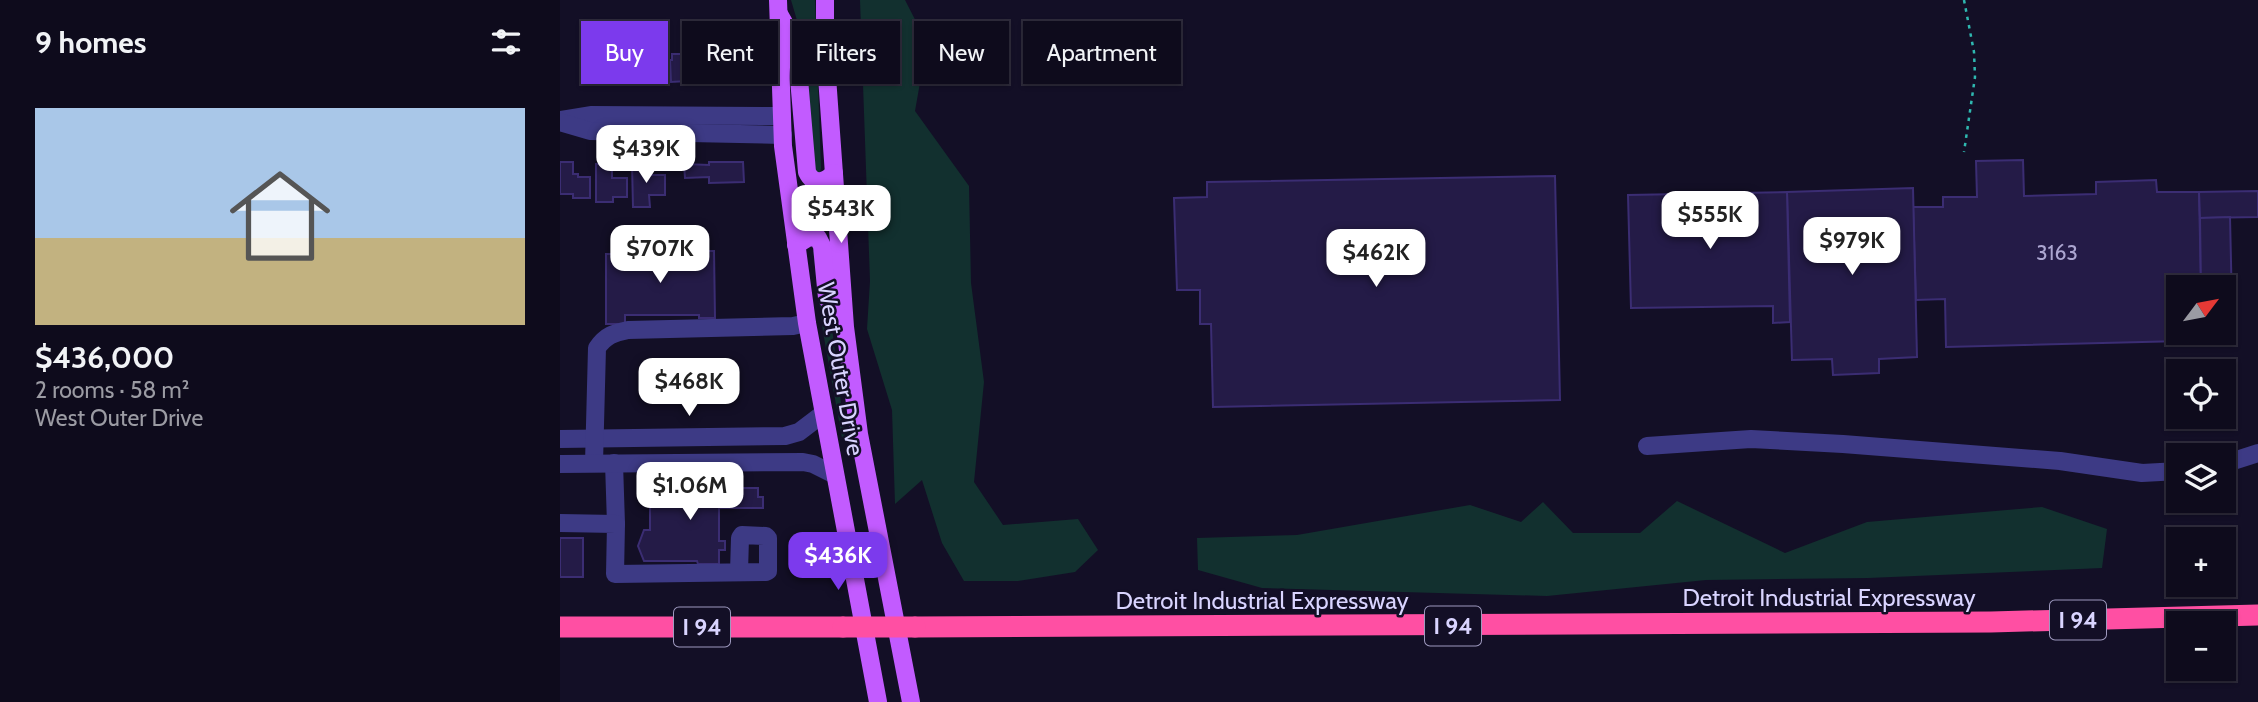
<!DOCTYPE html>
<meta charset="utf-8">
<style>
body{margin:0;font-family:Cabin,sans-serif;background:#1c1929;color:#f1f3f6;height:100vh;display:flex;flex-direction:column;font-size:26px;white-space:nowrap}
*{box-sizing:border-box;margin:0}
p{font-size:23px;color:#9b9ba3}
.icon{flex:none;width:38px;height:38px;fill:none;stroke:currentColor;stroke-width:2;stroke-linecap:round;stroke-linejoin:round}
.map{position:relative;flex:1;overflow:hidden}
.drawer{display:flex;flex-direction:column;background:#0e0b1c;width:560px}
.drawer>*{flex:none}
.banner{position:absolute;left:21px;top:21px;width:665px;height:63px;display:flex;gap:14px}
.needle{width:46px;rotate:58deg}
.tools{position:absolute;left:1606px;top:275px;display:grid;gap:14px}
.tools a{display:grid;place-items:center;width:70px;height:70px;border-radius:0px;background:#0e0b1c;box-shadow:0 2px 5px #0004,0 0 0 2px #2e2b3b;font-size:35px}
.price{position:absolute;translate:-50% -60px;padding:0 16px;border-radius:14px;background:#fff;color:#222;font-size:23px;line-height:46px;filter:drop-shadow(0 2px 4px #0008)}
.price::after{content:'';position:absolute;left:50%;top:42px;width:21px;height:16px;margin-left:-10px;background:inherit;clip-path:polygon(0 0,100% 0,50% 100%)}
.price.selected{background:#7c3aed;color:#fff}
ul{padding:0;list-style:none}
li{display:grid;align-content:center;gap:14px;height:371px;padding:0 35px}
li span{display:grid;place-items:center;height:217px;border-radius:0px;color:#555}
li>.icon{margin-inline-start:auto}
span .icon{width:126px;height:126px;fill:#fffc;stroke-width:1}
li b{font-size:30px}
h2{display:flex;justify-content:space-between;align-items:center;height:84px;padding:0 35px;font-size:30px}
.tag{padding:0 24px;border-radius:0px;background:#0e0b1c;box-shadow:0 2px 5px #0004,0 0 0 2px #2e2b3b;font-size:24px;line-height:63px}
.tag.selected{background:#7c3aed;color:#fff}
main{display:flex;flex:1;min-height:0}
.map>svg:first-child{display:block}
</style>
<main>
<section class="drawer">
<h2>9 homes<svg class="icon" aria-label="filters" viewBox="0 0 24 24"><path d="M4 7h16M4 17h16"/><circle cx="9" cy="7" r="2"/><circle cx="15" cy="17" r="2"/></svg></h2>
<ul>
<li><span style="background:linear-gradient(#a9c7e8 60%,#c2b280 0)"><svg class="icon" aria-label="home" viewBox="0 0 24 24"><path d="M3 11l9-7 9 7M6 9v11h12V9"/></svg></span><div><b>$436,000</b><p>2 rooms · 58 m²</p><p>West Outer Drive</p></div></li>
</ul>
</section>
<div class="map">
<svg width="1698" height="702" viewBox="0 0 1698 702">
<rect width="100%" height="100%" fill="#130f26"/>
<g fill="#12302f">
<path d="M231,0H255L261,168L260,173L255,172L241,56V34Z"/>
<path d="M300,0H345L367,43L355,111L409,186L411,283L424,382L414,482L443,525L518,519L538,550L515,572L458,581H404L382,543L362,480L335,504L332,410L307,329L310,281Z"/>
<path d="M258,250L271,319L285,437L282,438L263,332L253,251Z"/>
<path d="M1117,501L1225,553L1307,522L1482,507L1547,529L1542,568L1308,578L1146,580L987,596L702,588L638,570L637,538L737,535L910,505L961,522L983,502L1013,533H1080Z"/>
</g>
<g fill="#241b47" stroke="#3b2d73" stroke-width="2">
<path d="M72,42H92L93,50H105V71H90V81H72Z"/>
<path d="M162,44H179L180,66L163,68V80H147L148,48H163Z"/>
<path d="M123,49H139V75L127,76V81L111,82L110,60H112V54H123Z"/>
<path d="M1463,160L1464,196L1536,194V182L1596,180L1597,192H1639L1641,287H1619V332H1662V340L1386,347L1385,299L1356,300L1353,207H1383V197H1417L1416,161Z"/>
<path d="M0,162H13V174H18V177H30V198H13V194H0Z"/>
<path d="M149,162H183L184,182L149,183V177L125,178L124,164L149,165Z"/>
<path d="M36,164H52V178H67V197H53V202H36Z"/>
<path d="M72,164H89L90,175H105V195H89L90,207H73Z"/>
<path d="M995,176L1000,400L653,407L651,324H640V290H617L614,198L647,197V182Z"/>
<path d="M1353,188L1357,357L1319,359V373L1273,375L1272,359L1232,360L1227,192Z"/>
<path d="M1698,191V217L1640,218L1639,192Z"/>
<path d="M1227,192L1230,322L1213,323V306L1071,308L1068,195Z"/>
<path d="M1670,217L1672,306H1664V287H1641L1640,218Z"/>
<path d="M139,251H154L155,318H139V315H65V324H46V254H139Z"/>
<path d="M83,488H198V497H203V508H159V541H165V550H159V564H138L137,561H84L78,546L84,530H90V497H83Z"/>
<rect x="0" y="538" width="23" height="39"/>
</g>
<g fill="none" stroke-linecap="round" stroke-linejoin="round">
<path stroke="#2fb8b0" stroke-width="2.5" stroke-dasharray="3.5 5" stroke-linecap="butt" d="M1404,0L1414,52L1415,77L1404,152"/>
<g stroke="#3d3a85" stroke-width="18">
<path d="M1,120L32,115L222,116"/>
<path d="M0,122L30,131L223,135"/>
<path d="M0,439L225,436L239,432L264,413"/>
<path d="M1087,446L1191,439L1283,444L1500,461L1582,473L1619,471"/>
<path d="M34,463L37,348C46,335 54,333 68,330L233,326L247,323"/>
<path d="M54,463L56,524"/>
<path d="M0,464L243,462L253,464L275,475"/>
<path d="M1664,464L1698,453"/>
<path d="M0,523L56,524L55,574L206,572L208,571V538L206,536L182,535L180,538L179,572"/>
</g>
<g stroke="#c25bff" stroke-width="18">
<path d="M218,0L223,146L247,323L318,702"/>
<path d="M265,0V49L285,327L299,434L351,702"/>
<path d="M219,14L236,44L247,172C253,185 265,183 274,173"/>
<path d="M236,245L249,237L258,238L262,246L267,298L283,324"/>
</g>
<g stroke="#ff4fa3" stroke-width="21">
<path d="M0,627H283"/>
<path d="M355,627L1431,622L1698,615"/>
</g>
<path stroke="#ff4fa3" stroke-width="21" d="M283,627H355"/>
</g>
<g text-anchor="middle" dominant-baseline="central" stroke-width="5" stroke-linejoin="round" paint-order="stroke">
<g font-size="21" fill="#aca6d1">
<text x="1497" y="252">3163</text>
</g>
<g fill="#130f26" stroke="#9e99be" stroke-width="2">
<rect x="1490" y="600.5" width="56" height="39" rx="5"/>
<rect x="865" y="606.5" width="56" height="39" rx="5"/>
<rect x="114" y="607.5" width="56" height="39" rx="5"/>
</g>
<g font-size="23" font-weight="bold" fill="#d9d4ff">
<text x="1518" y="620">I 94</text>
<text x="893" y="626">I 94</text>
<text x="142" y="627">I 94</text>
</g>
<g font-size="24" fill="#d9d4ff" stroke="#130f26">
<text transform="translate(281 369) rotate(80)">West Outer Drive</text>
<text x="1269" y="597">Detroit Industrial Expressway</text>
<text x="702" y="600">Detroit Industrial Expressway</text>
</g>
</g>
</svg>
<div class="tools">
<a><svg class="needle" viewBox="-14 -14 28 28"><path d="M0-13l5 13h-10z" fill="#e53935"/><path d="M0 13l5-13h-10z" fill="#9b9ba3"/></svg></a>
<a><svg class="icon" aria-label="locate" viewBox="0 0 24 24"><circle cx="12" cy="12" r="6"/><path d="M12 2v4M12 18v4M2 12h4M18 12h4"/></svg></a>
<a><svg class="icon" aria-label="layers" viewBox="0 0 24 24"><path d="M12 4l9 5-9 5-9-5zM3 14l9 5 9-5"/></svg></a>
<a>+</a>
<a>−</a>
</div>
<b class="price" style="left:86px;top:185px">$439K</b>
<b class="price" style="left:281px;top:245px">$543K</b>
<b class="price" style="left:1150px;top:251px">$555K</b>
<b class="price" style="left:1292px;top:277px">$979K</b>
<b class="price" style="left:100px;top:285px">$707K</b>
<b class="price" style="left:816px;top:289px">$462K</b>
<b class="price" style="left:129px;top:418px">$468K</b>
<b class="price" style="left:130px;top:522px">$1.06M</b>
<b class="price selected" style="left:278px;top:592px">$436K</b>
<div class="banner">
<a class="tag selected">Buy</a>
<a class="tag">Rent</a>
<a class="tag">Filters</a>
<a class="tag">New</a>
<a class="tag">Apartment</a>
</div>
</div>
</main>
